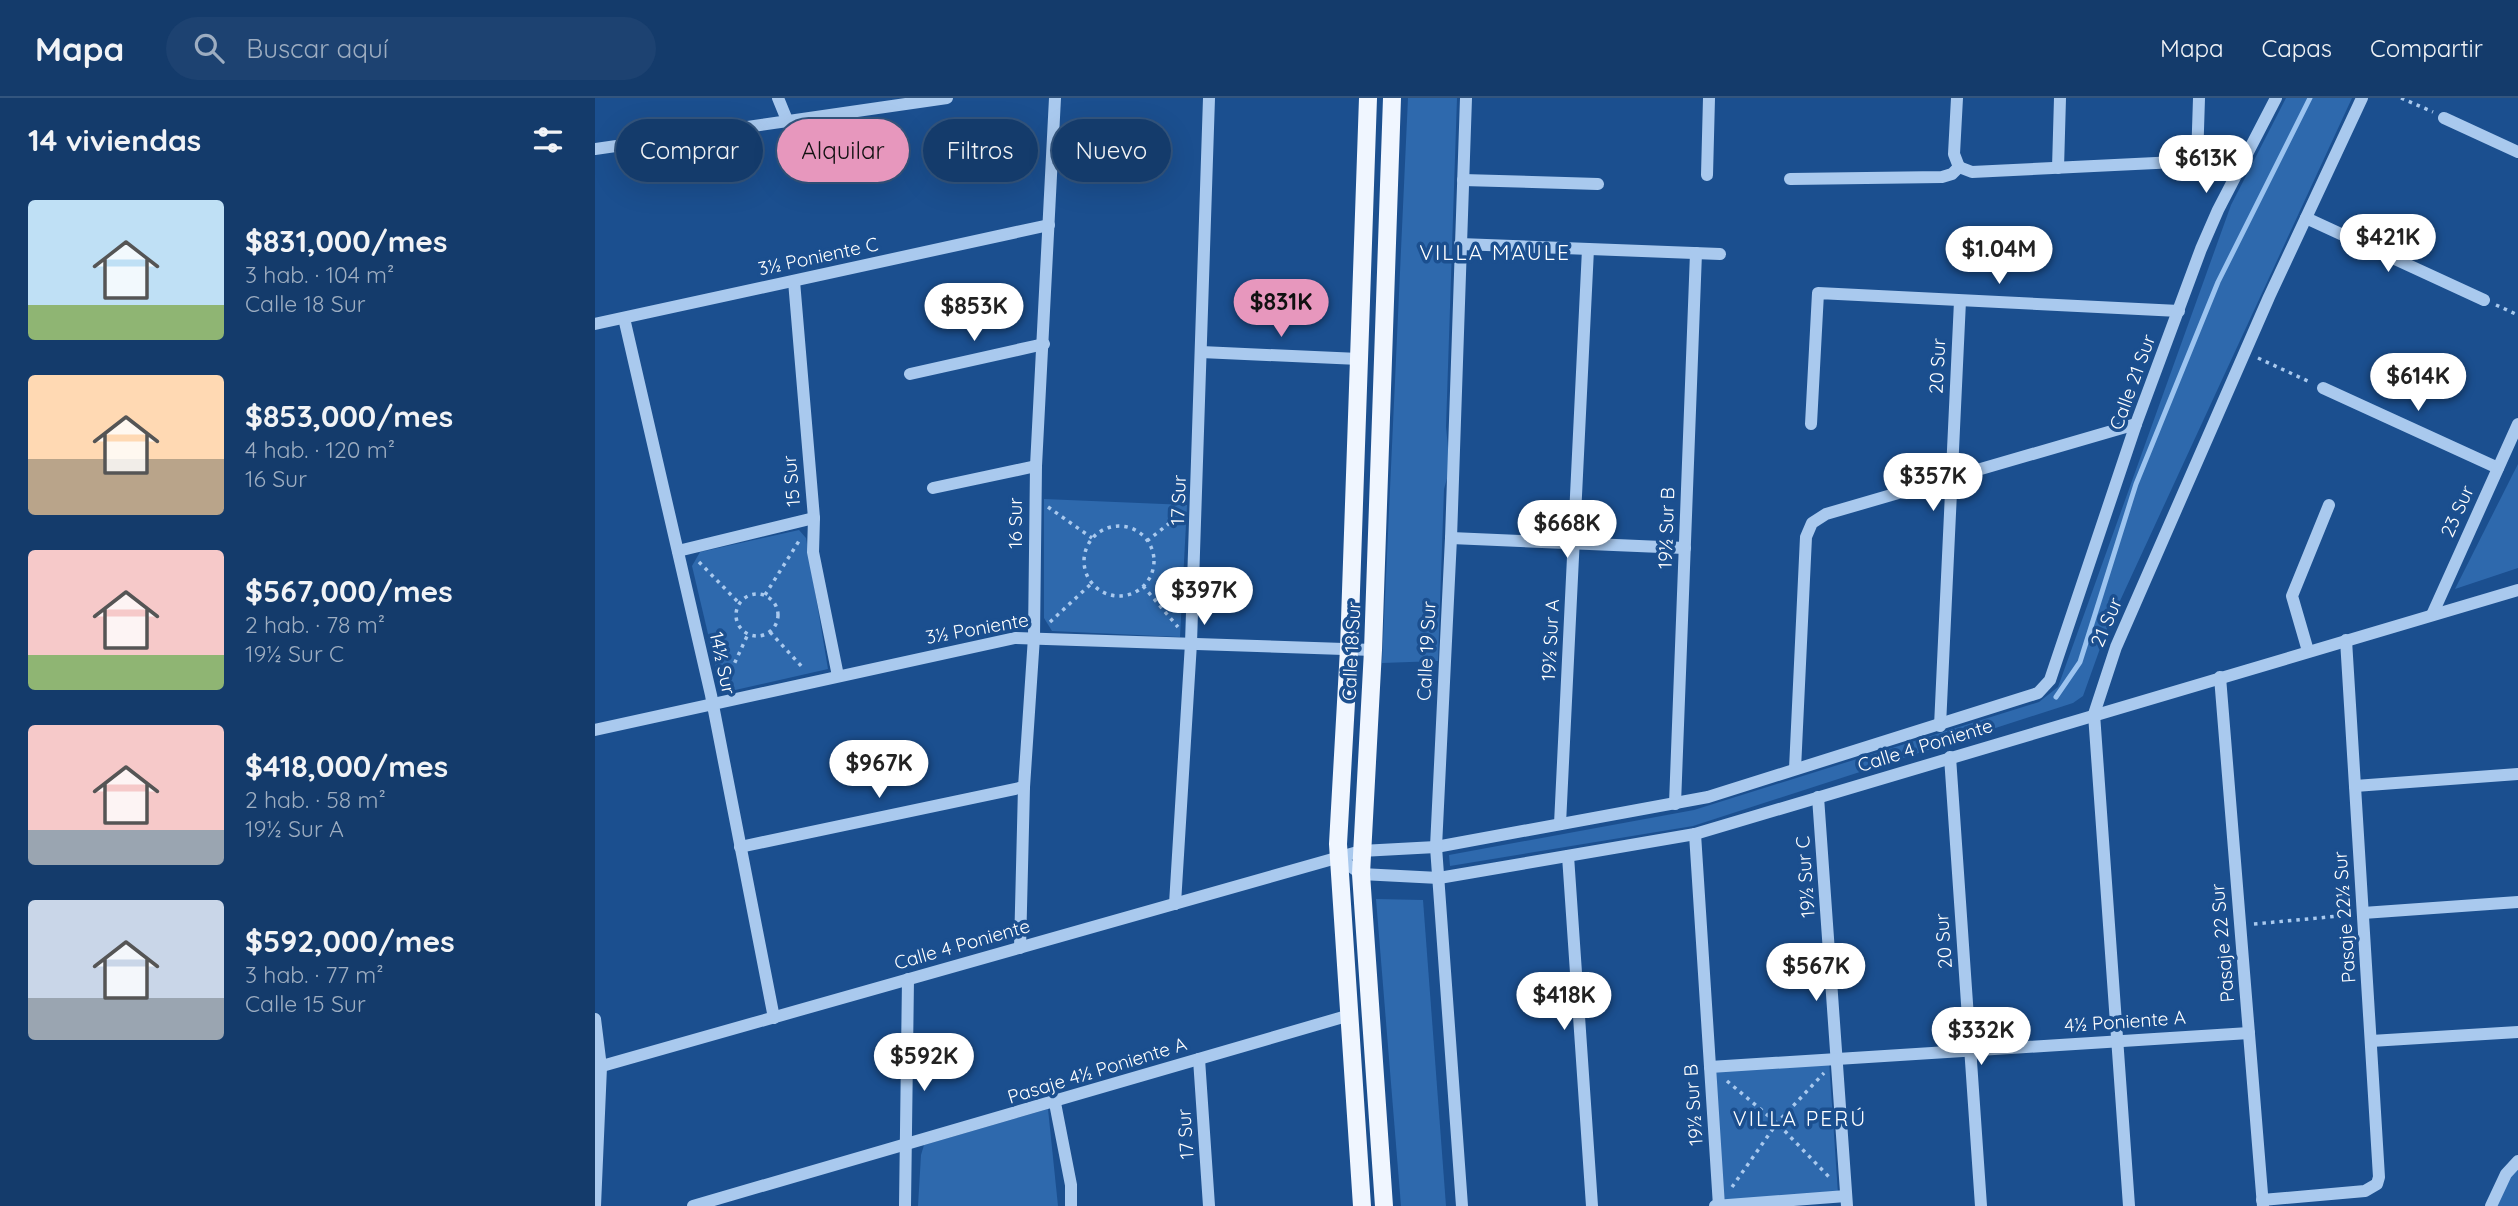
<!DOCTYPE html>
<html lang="es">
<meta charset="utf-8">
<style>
body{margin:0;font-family:Quicksand,sans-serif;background:#1d4271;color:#f1f3f6;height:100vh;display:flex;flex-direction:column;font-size:26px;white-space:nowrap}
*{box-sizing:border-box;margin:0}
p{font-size:23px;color:#9dadc1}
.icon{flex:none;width:38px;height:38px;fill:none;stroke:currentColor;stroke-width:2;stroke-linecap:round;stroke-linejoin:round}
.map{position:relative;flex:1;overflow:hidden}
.panel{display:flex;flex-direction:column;background:#143b6b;width:595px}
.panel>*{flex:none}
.hud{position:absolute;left:21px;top:21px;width:665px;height:63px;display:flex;gap:14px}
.price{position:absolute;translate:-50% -60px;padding:0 16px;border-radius:24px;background:#fff;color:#222;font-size:23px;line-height:46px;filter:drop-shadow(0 2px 4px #0008)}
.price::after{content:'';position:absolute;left:50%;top:42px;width:21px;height:16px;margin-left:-10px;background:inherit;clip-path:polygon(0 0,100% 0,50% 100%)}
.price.current{background:#e797bd;color:#111}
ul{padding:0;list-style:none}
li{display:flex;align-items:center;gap:21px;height:175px;padding:0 28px}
li span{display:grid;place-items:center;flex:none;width:196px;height:140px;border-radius:7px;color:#555}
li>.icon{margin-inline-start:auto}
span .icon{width:84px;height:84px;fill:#fffc;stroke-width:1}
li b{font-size:30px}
h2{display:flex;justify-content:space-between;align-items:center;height:84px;padding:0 28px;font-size:30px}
.tag{padding:0 24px;border-radius:32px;background:#143b6b;box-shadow:0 7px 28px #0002,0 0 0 2px #33557e;font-size:24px;line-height:63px}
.tag.current{background:#e797bd;color:#111}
header{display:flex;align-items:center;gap:42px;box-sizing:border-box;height:98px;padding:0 35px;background:#143b6b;border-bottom:2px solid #33557e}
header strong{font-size:33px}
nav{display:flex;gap:38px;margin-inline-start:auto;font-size:24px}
.search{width:490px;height:63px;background:#1d4271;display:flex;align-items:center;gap:18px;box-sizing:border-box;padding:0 24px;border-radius:38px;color:#9dadc1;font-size:26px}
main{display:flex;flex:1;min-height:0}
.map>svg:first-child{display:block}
</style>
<header>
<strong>Mapa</strong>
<div class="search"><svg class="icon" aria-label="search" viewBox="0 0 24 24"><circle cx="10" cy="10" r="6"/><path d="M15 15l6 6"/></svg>Buscar aquí</div>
<nav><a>Mapa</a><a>Capas</a><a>Compartir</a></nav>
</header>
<main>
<section class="panel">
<h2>14 viviendas<svg class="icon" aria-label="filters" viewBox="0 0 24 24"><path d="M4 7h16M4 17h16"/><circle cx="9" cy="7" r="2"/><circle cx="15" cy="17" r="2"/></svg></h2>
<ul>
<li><span style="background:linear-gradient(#bfe0f5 75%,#8fb573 0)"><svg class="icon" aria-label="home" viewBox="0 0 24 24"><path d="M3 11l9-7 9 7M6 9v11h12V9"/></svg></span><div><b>$831,000/mes</b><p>3 hab. · 104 m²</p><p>Calle 18 Sur</p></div></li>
<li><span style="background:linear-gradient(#ffd9b3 60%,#b9a48a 0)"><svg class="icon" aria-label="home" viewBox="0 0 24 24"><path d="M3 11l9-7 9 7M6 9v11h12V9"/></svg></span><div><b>$853,000/mes</b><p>4 hab. · 120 m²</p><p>16 Sur</p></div></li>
<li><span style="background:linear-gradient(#f6c9c9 75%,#8fb573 0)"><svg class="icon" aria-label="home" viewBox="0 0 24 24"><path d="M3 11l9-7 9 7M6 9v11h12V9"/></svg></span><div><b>$567,000/mes</b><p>2 hab. · 78 m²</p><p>19½ Sur C</p></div></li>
<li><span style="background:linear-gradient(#f6c9c9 75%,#9aa5b1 0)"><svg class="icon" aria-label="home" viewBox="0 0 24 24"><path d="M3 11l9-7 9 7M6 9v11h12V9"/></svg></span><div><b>$418,000/mes</b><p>2 hab. · 58 m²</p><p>19½ Sur A</p></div></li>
<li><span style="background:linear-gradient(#c9d6e8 70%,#9aa5b1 0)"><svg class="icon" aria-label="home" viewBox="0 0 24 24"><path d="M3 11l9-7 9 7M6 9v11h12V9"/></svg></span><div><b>$592,000/mes</b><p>3 hab. · 77 m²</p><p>Calle 15 Sur</p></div></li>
</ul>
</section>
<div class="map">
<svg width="1923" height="1108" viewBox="0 0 1923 1108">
<rect width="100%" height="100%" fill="#1b4f8f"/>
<g fill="#2e69ad">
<path d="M813,0H862L851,329L855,370L849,391L843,563L787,565Z"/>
<path d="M1691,0H1757L1512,531L1488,598L1478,605L1098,728L855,768L854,757L1099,712L1444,604L1463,589L1636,107Z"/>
<path d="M1923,366V470L1860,491Z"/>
<path d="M449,401L592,407L585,539L457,533L449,520Z"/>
<path d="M204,432L211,440L233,571L127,595L97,468L105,454Z"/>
<path d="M781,801L828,802L851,1108H806Z"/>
<path d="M1234,963L1243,1096L1124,1103L1115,971Z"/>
<path d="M453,1011L463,1108H323L326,1057L329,1047Z"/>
<path d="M1923,1064V1108H1900Z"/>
</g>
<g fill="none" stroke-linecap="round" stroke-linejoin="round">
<path stroke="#9cc4f0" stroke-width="5" d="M1461,599L1485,564L1541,386L1623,184L1715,0"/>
<g stroke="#a9c9ee" stroke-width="3.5" stroke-dasharray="3.5 5" stroke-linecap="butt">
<path d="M1806,0L1838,14"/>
<path d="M1901,207L1923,217"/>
<path d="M1663,260L1717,285"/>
<path d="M453,409L497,440"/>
<circle cx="524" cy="463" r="35"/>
<path d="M552,443L586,416"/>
<path d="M104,464L144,505"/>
<path d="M548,488L583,529"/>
<circle cx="162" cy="517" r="21"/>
<path d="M170,497L204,443"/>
<path d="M455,524L497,485"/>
<path d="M175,534L209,571"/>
<path d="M129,588L153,536"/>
<path d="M1659,826L1755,817"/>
<path d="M1132,983L1182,1025L1236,1081"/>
<path d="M1137,1089L1182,1025L1229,975"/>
</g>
<g stroke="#a9c9ee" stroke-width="12">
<path d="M183,0L192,22"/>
<path d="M1362,0L1359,56L1364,69"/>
<path d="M1849,20L1923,54"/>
<path d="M0,51L352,0"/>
<path d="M1602,63L1604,0"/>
<path d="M1364,69L1377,74L1602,63L1647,65"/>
<path d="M1463,70L1465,0"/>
<path d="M1112,77L1114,0"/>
<path d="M1195,81L1347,79L1357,76L1364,69"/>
<path d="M868,82L1003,86"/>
<path d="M1711,120L1889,202"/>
<path d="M865,146L1125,156"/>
<path d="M199,183L219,420L218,454L243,578"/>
<path d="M29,220L116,597L179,920"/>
<path d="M0,226L454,127"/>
<path d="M606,254L764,261"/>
<path d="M315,276L449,246"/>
<path d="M1728,290L1903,370"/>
<path d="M1216,326L1223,195L1584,213"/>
<path d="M338,390L441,368"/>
<path d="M856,440L1090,450"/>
<path d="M83,453L219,420"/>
<path d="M1837,517L1923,326"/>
<path d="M1713,553L1697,498L1734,407"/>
<path d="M1625,579L1668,1108"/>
<path d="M1345,628L1365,203"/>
<path d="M0,632L420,540L778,552"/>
<path d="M1355,659L1386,1108"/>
<path d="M1200,671L1211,439L1217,425L1231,416L1541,326"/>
<path d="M1760,688L1923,676"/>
<path d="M1223,699L1252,1108"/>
<path d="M1080,706L1101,155"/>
<path d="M965,726L993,151"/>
<path d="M1100,736L1124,1108"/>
<path d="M145,749L429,689"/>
<path d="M973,758L997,1108"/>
<path d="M744,760L766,776L844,780L1100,736L1923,492"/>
<path d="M580,806L596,545L614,0"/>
<path d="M1768,815L1923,804"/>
<path d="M425,850L429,689L439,539L441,368L460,0"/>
<path d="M0,921L6,969L0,1108"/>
<path d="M1776,943L1923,934"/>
<path d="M604,961L614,1108"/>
<path d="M1115,969L1654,935"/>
<path d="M0,970L766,753L841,749L1113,699L1443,595L1455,582L1541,326L1606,151L1623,112L1681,0"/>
<path d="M460,1005L476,1087V1108"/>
<path d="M1667,1102L1770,1093L1782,1086L1784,1079L1751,542"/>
<path d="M98,1108L755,917"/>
<path d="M310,1108L313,881"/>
<path d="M867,1108L841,749L856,440L871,0"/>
<path d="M1120,1108L1251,1098"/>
<path d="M1534,1108L1499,616L1521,549L1674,199L1767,0"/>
<path d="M1896,1108L1911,1076L1923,1063"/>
</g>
<g stroke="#f0f6ff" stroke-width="18">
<path d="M767,1108L743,746L754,551L773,0"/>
<path d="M789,1108L766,776L778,552L797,0"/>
</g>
</g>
<g text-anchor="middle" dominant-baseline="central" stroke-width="7" stroke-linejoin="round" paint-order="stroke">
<g font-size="19" fill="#fff" stroke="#1b4f8f">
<text transform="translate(223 158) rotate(-12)">3½ Poniente C</text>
<text transform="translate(1342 268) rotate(-87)">20 Sur</text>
<text transform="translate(1537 284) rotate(-70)">Calle 21 Sur</text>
<text transform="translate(196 383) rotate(-95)">15 Sur</text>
<text transform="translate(583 402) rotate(-88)">17 Sur</text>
<text transform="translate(1862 413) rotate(-66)">23 Sur</text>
<text transform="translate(420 425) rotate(-90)">16 Sur</text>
<text transform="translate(1071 430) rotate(-88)">19½ Sur B</text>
<text transform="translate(1511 524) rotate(-67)">21 Sur</text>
<text transform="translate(382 530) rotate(-10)">3½ Poniente</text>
<text transform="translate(955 542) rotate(-87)">19½ Sur A</text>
<text transform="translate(756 553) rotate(-87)">Calle 18 Sur</text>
<text transform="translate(831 553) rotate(-87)">Calle 19 Sur</text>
<text transform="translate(128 565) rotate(78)">14½ Sur</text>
<text transform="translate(1330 647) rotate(-17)">Calle 4 Poniente</text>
<text transform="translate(1210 779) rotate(-94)">19½ Sur C</text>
<text transform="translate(1749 819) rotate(-94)">Pasaje 22½ Sur</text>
<text transform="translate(1348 843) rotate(-94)">20 Sur</text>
<text transform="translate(1627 845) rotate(-95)">Pasaje 22 Sur</text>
<text transform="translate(367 846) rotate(-16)">Calle 4 Poniente</text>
<text transform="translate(1530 923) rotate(-4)">4½ Poniente A</text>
<text transform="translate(502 972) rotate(-17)">Pasaje 4½ Poniente A</text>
<text transform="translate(1098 1007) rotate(-94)">19½ Sur B</text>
<text transform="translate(590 1036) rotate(-94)">17 Sur</text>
</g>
<g font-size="21" letter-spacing="2" fill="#fff" stroke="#1b4f8f">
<text x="900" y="154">VILLA MAULE</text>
<text x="1205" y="1020">VILLA PERÚ</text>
</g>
</g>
</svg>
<b class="price" style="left:1611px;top:97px">$613K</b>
<b class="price" style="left:1793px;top:176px">$421K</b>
<b class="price" style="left:1404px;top:188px">$1.04M</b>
<b class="price current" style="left:686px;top:241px">$831K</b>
<b class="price" style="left:379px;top:245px">$853K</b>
<b class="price" style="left:1823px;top:315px">$614K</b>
<b class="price" style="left:1338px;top:415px">$357K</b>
<b class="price" style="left:972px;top:462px">$668K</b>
<b class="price" style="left:609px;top:529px">$397K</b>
<b class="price" style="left:284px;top:702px">$967K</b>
<b class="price" style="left:1221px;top:905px">$567K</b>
<b class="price" style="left:969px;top:934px">$418K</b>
<b class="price" style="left:1386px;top:969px">$332K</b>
<b class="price" style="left:329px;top:995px">$592K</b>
<div class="hud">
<a class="tag">Comprar</a>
<a class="tag current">Alquilar</a>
<a class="tag">Filtros</a>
<a class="tag">Nuevo</a>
</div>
</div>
</main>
